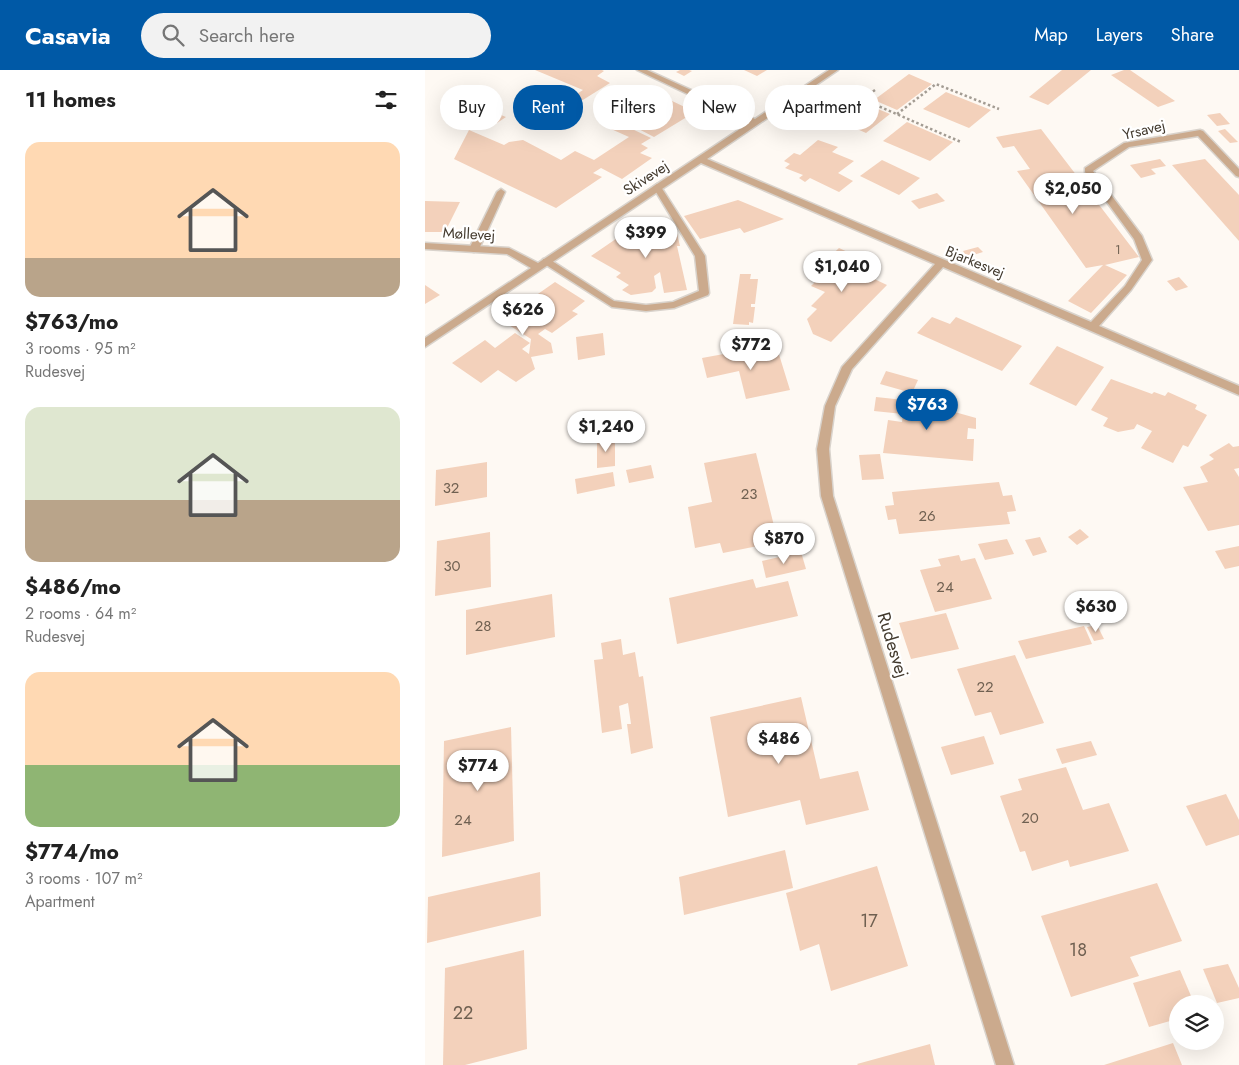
<!DOCTYPE html>
<meta charset="utf-8">
<style>
body{margin:0;font-family:Jost,sans-serif;background:#f2f2f2;color:#222;height:100vh;display:flex;flex-direction:column;font-size:19px;white-space:nowrap}
*{box-sizing:border-box;margin:0}
p{font-size:16px;color:#767676}
.icon{flex:none;width:28px;height:28px;fill:none;stroke:currentColor;stroke-width:2;stroke-linecap:round;stroke-linejoin:round}
.map{position:relative;flex:1;overflow:hidden}
.panel{display:flex;flex-direction:column;background:#fff;width:425px}
.panel>*{flex:none}
.banner{position:absolute;left:15px;top:15px;width:475px;height:45px;display:flex;gap:10px}
.tools{position:absolute;left:744px;top:925px;display:grid;gap:10px}
.tools a{display:grid;place-items:center;width:55px;height:55px;border-radius:50%;background:#fff;box-shadow:0 5px 20px #0002;font-size:25px}
.price{position:absolute;translate:-50% -42px;padding:0 11px;border-radius:18px;background:#fff;color:#222;font-size:16px;line-height:32px;filter:drop-shadow(0 1px 2px #0008)}
.price::after{content:'';position:absolute;left:50%;top:30px;width:15px;height:11px;margin-left:-8px;background:inherit;clip-path:polygon(0 0,100% 0,50% 100%)}
.price.current{background:#0059a6;color:#fff}
ul{padding:0;list-style:none}
li{display:grid;align-content:center;gap:10px;height:265px;padding:0 25px}
li span{display:grid;place-items:center;height:155px;border-radius:15px;color:#555}
li>.icon{margin-inline-start:auto}
span .icon{width:90px;height:90px;fill:#fffc;stroke-width:1}
li b{font-size:21px}
h2{display:flex;justify-content:space-between;align-items:center;height:60px;padding:0 25px;font-size:21px}
.chip{padding:0 18px;border-radius:22px;background:#fff;box-shadow:0 5px 20px #0002;font-size:18px;line-height:45px}
.chip.current{background:#0059a6;color:#fff}
header{display:flex;align-items:center;gap:30px;box-sizing:border-box;height:70px;padding:0 25px;background:#0059a6;color:#fff}
header strong{font-size:24px}
nav{display:flex;gap:28px;margin-inline-start:auto;font-size:18px}
.search{width:350px;height:45px;background:#f2f2f2;display:flex;align-items:center;gap:12px;box-sizing:border-box;padding:0 18px;border-radius:28px;color:#767676;font-size:19px}
main{display:flex;flex:1;min-height:0}
.map>svg:first-child{display:block}
</style>
<header>
<strong>Casavia</strong>
<div class="search"><svg class="icon" aria-label="search" viewBox="0 0 24 24"><circle cx="10" cy="10" r="6"/><path d="M15 15l6 6"/></svg>Search here</div>
<nav><a>Map</a><a>Layers</a><a>Share</a></nav>
</header>
<main>
<section class="panel">
<h2>11 homes<svg class="icon" aria-label="filters" viewBox="0 0 24 24"><path d="M4 7h16M4 17h16"/><circle cx="9" cy="7" r="2"/><circle cx="15" cy="17" r="2"/></svg></h2>
<ul>
<li><span style="background:linear-gradient(#ffd9b3 75%,#b9a48a 0)"><svg class="icon" aria-label="home" viewBox="0 0 24 24"><path d="M3 11l9-7 9 7M6 9v11h12V9"/></svg></span><div><b>$763/mo</b><p>3 rooms · 95 m²</p><p>Rudesvej</p></div></li>
<li><span style="background:linear-gradient(#dfe7d0 60%,#b9a48a 0)"><svg class="icon" aria-label="home" viewBox="0 0 24 24"><path d="M3 11l9-7 9 7M6 9v11h12V9"/></svg></span><div><b>$486/mo</b><p>2 rooms · 64 m²</p><p>Rudesvej</p></div></li>
<li><span style="background:linear-gradient(#ffd9b3 60%,#8fb573 0)"><svg class="icon" aria-label="home" viewBox="0 0 24 24"><path d="M3 11l9-7 9 7M6 9v11h12V9"/></svg></span><div><b>$774/mo</b><p>3 rooms · 107 m²</p><p>Apartment</p></div></li>
</ul>
</section>
<div class="map">
<svg width="814" height="995" viewBox="0 0 814 995">
<rect width="100%" height="100%" fill="#fef9f3"/>
<g fill="#f3d1bb">
<path d="M110,0H177L179,1L172,6L185,13L145,38L136,34L158,20Z"/>
<path d="M255,0H264L267,1L259,6L251,2Z"/>
<path d="M319,0H342L332,6Z"/>
<path d="M637,0H666L623,35L604,27Z"/>
<path d="M699,0H705L750,31L733,37L686,5Z"/>
<path d="M484,4L507,14L472,40L449,30Z"/>
<path d="M216,16L270,42L229,67L204,54L235,35L215,25L207,30L198,26Z"/>
<path d="M521,22L566,40L544,58L498,39Z"/>
<path d="M33,25L41,29L23,38L15,34Z"/>
<path d="M421,26L465,44L441,63L396,43Z"/>
<path d="M71,43L81,47L72,53L61,49Z"/>
<path d="M795,43L805,54L792,56L782,45Z"/>
<path d="M186,49L226,68L216,74L223,78L215,83L227,88L197,109L176,98L168,103L177,107L131,138L29,89L44,60L79,75L84,72L98,70L136,90L150,81L169,90L204,67L177,55Z"/>
<path d="M482,52L528,72L505,91L458,71Z"/>
<path d="M616,59L714,187L680,195L702,205L666,243L643,231L678,195L661,198L592,101L605,99L589,76L578,78L571,67Z"/>
<path d="M800,59L813,72L805,73L793,61Z"/>
<path d="M393,70L413,77L407,82L429,91L413,103L428,111L414,122L385,108L380,112L374,108L378,105L360,98L365,94L359,91L369,83L375,85Z"/>
<path d="M735,89L741,96L726,99L731,104L716,108L705,95Z"/>
<path d="M780,89L814,125V171L747,95Z"/>
<path d="M457,90L495,108L474,125L435,106Z"/>
<path d="M512,123L520,131L494,139L486,131Z"/>
<path d="M313,130L359,149L319,163L315,158L275,169L259,146Z"/>
<path d="M0,131L35,132L20,162H0Z"/>
<path d="M241,150L250,155L255,176H252L262,220L239,223L235,202L229,206L231,218L227,222L206,225L197,220L204,215L191,207L196,203L166,186L201,162Z"/>
<path d="M553,177L558,182L542,187L538,181Z"/>
<path d="M414,178L455,197L445,207L462,215L406,272L388,264L382,249L392,239L386,236L400,222L386,216L392,210L384,207Z"/>
<path d="M315,204H326L325,209H333L330,234H326V237H330L328,253L324,252V255L308,254Z"/>
<path d="M754,207L763,217L751,221L742,211Z"/>
<path d="M130,212L160,231L147,241L153,244L127,263L120,259L113,264L126,273L128,283L106,287L110,299L91,312L73,300L56,313L27,293L60,270L70,278L90,263L105,273L97,279L104,284L106,269L76,250Z"/>
<path d="M0,215L15,225L0,234Z"/>
<path d="M507,247L525,254L531,247L597,276L577,301L492,263Z"/>
<path d="M178,263L180,285L153,290L151,267Z"/>
<path d="M632,276L679,297L651,336L604,314Z"/>
<path d="M352,278L365,320L321,329L314,301L282,308L277,288L315,281L316,285Z"/>
<path d="M461,301L493,310L487,323L455,314Z"/>
<path d="M686,309L727,324L729,322L740,326L743,322L772,335L770,339L782,345L763,377L758,375L748,393L716,378L727,361L712,354L709,359L693,362L678,356L683,348L666,340Z"/>
<path d="M451,327L479,330L480,328L551,348V359L543,358L542,369H549L548,391L458,383L463,350L477,352L478,344L449,341Z"/>
<path d="M190,369V396L172,398V371Z"/>
<path d="M804,373L808,377L814,376V398L809,399L814,407V455L783,461L758,417L783,412L775,397L789,389L784,385Z"/>
<path d="M331,383L353,472L298,483L295,473L270,478L263,437L287,432L279,393Z"/>
<path d="M455,384L459,409L437,410L434,385Z"/>
<path d="M62,392V427L10,436L11,400Z"/>
<path d="M226,395L229,408L204,413L201,400Z"/>
<path d="M188,402L190,416L152,424L150,409Z"/>
<path d="M574,412L578,426L587,425L591,441L582,442L585,454L474,464L471,449L463,450L460,436L469,435L467,422Z"/>
<path d="M655,459L664,467L652,475L643,467Z"/>
<path d="M65,462L66,517L10,526L12,471Z"/>
<path d="M615,467L622,482L608,486L600,470Z"/>
<path d="M582,469L589,484L560,490L553,474Z"/>
<path d="M814,476V496L800,499L790,481Z"/>
<path d="M376,482L381,499L341,508L337,491Z"/>
<path d="M534,485L536,491L550,488L567,529L510,542L495,500L516,496L513,489Z"/>
<path d="M328,509L331,518L363,511L373,546L252,574L244,528Z"/>
<path d="M127,524L130,567L41,585V540Z"/>
<path d="M521,543L534,579L486,589L474,553Z"/>
<path d="M672,555L679,569L669,571L662,557Z"/>
<path d="M659,556L667,574L601,589L593,571Z"/>
<path d="M196,569L198,585L210,582L214,607L218,606L228,678L206,684L202,654H206L203,633L194,636L197,659L177,663L169,590L178,589L176,573Z"/>
<path d="M590,585L619,653L575,665L566,642L550,646L532,599Z"/>
<path d="M376,627L395,709L433,701L444,740L381,755L375,730L303,747L285,647Z"/>
<path d="M86,657L89,771L17,787L19,671Z"/>
<path d="M559,666L569,694L526,705L516,677Z"/>
<path d="M666,671L672,685L637,694L631,679Z"/>
<path d="M641,697L658,740L684,733L704,781L645,797L643,790L607,801L600,781L595,782L575,726L597,720L593,709Z"/>
<path d="M801,724L814,750V765L781,776L761,736Z"/>
<path d="M360,780L368,818L259,845L254,807Z"/>
<path d="M452,796L483,896L406,921L394,874L375,881L361,823Z"/>
<path d="M115,802L116,846L2,873L3,827Z"/>
<path d="M732,813L757,871L705,887L714,906L646,927L616,846Z"/>
<path d="M99,880L102,979L40,995H18L20,898Z"/>
<path d="M803,894L814,918V928L792,933L778,899Z"/>
<path d="M755,900L769,933L752,934V949L724,957L708,913Z"/>
<path d="M748,973L757,995H679Z"/>
<path d="M505,974L510,995H433L432,994Z"/>
</g>
<g fill="none" stroke-linecap="round" stroke-linejoin="round">
<defs>
<g id="service">
<path d="M232,114L236,117L280,186L284,223L283,225L249,238L221,241L187,237L118,193V189H124L189,231L221,235L248,232L274,221L270,186L228,117Z"/>
<path d="M76,119L80,122L54,179L49,182L46,181L44,179L72,122Z"/>
</g>
<path id="minor" d="M212,0H222L330,49L404,0H413L282,89L666,252L700,216L717,190L709,169L660,102V98L699,73L775,60L778,61L814,99V107L811,106L773,66L704,77L668,101L717,166L727,190L706,220L674,256L814,316V325L518,197L427,299L410,336L404,379L408,426L589,995H571L396,426L392,379L400,336L417,297L510,194L276,93L0,277V268L106,198L82,184L0,179V173L84,178L113,193L324,53Z"/>
</defs>
<use href="#service" stroke="#d9d3cc" stroke-width="3"/>
<use href="#minor" stroke="#d9d3cc" stroke-width="3"/>
<g stroke="#a39c93" stroke-width="2.5" stroke-dasharray="2.5 2.5" stroke-linecap="butt">
<path d="M450,20L437,29L536,72"/>
<path d="M472,44L511,14L574,39"/>
</g>
<use href="#service" fill="#cbaa8d" fill-rule="evenodd"/>
<use href="#minor" fill="#cbaa8d" fill-rule="evenodd"/>
</g>
<g text-anchor="middle" dominant-baseline="central" stroke-width="4.5" stroke-linejoin="round" paint-order="stroke">
<g font-size="12" fill="#6f6051">
<text x="693" y="180">1</text>
</g>
<g font-size="15" fill="#433a2e" stroke="#fff">
<text transform="translate(719 60) rotate(-13)">Yrsavej</text>
<text transform="translate(221 108) rotate(-33)">Skivevej</text>
<text transform="translate(44 164) rotate(3)">Møllevej</text>
<text transform="translate(550 192) rotate(22)">Bjarkesvej</text>
</g>
<g font-size="15" fill="#6f6051">
<text x="26" y="418">32</text>
<text x="324" y="424">23</text>
<text x="502" y="446">26</text>
<text x="27" y="496">30</text>
<text x="520" y="517">24</text>
<text x="58" y="556">28</text>
<text x="560" y="617">22</text>
<text x="605" y="748">20</text>
<text x="38" y="750">24</text>
</g>
<g font-size="18" fill="#433a2e" stroke="#fff">
<text transform="translate(468 575) rotate(73)">Rudesvej</text>
</g>
<g font-size="18" fill="#6f6051">
<text x="444" y="851">17</text>
<text x="653" y="880">18</text>
<text x="38" y="943">22</text>
</g>
</g>
</svg>
<div class="tools">
<a><svg class="icon" aria-label="layers" viewBox="0 0 24 24"><path d="M12 4l9 5-9 5-9-5zM3 14l9 5 9-5"/></svg></a>
</div>
<b class="price" style="left:648px;top:145px">$2,050</b>
<b class="price" style="left:221px;top:189px">$399</b>
<b class="price" style="left:417px;top:223px">$1,040</b>
<b class="price" style="left:98px;top:266px">$626</b>
<b class="price" style="left:326px;top:301px">$772</b>
<b class="price current" style="left:502px;top:361px">$763</b>
<b class="price" style="left:181px;top:383px">$1,240</b>
<b class="price" style="left:359px;top:495px">$870</b>
<b class="price" style="left:671px;top:563px">$630</b>
<b class="price" style="left:354px;top:695px">$486</b>
<b class="price" style="left:53px;top:722px">$774</b>
<div class="banner">
<a class="chip">Buy</a>
<a class="chip current">Rent</a>
<a class="chip">Filters</a>
<a class="chip">New</a>
<a class="chip">Apartment</a>
</div>
</div>
</main>
